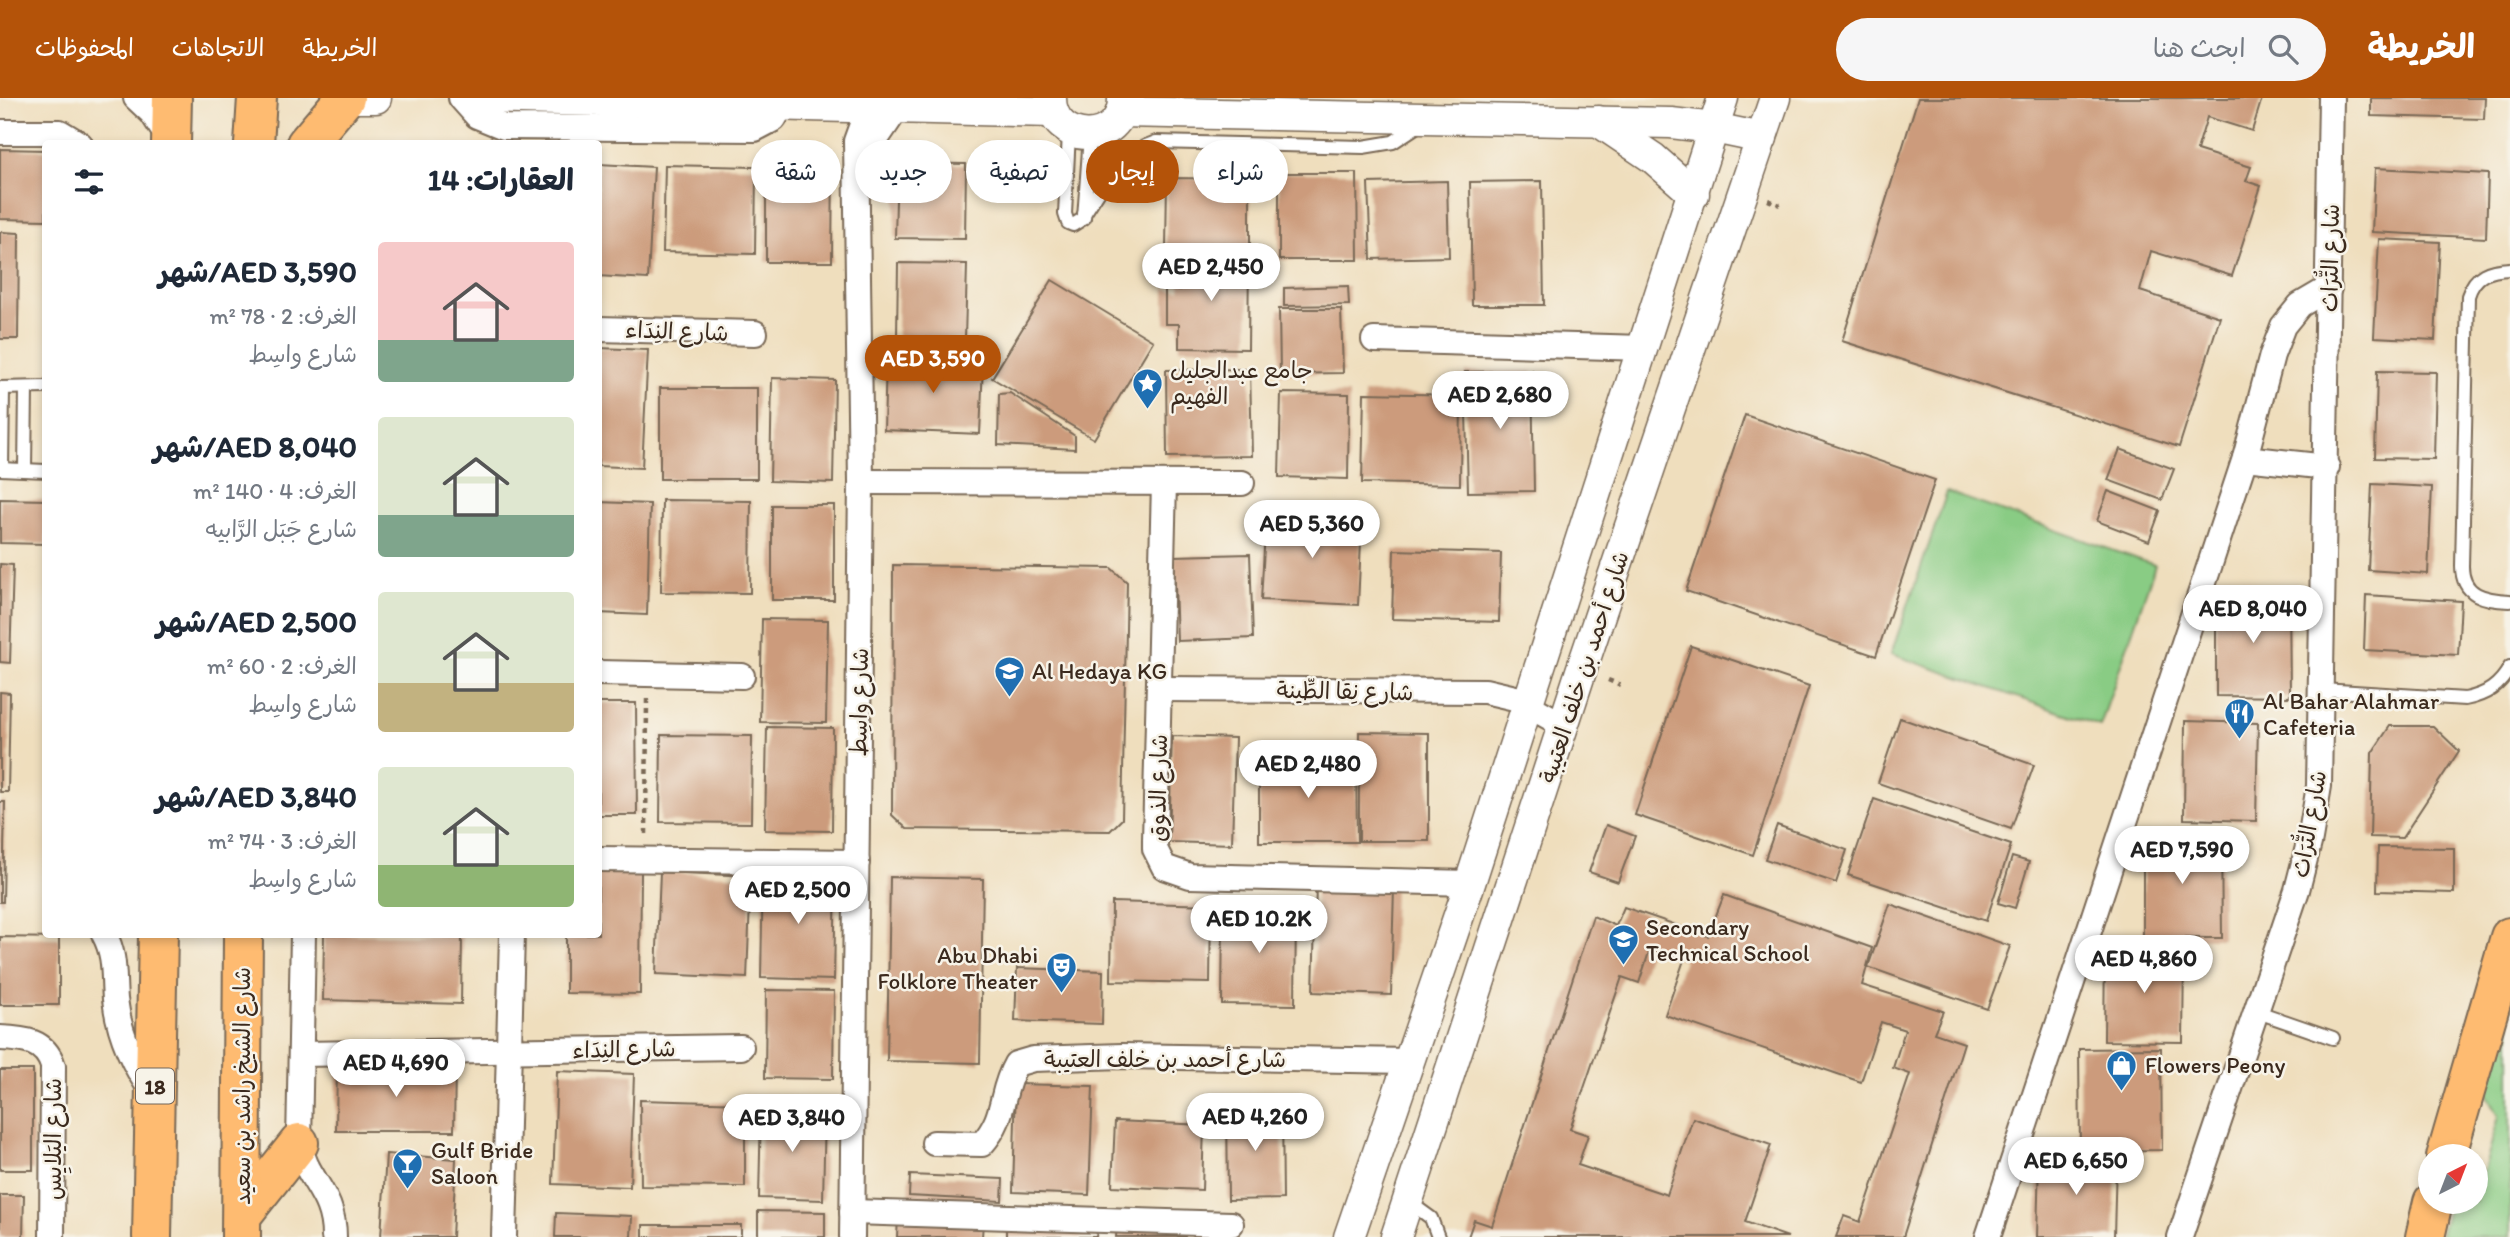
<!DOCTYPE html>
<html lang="ar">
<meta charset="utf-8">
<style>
body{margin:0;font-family:Itim,"Playpen Sans Arabic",sans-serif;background:#f6f6f7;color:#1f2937;direction:rtl;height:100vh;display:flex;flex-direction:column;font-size:26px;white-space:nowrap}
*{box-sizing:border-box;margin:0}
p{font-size:23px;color:#747a83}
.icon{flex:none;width:38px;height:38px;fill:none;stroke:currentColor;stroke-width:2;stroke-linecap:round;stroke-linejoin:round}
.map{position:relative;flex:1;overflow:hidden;direction:ltr}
.drawer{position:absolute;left:42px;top:42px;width:560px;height:798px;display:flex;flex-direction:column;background:#fff;border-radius:7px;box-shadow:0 4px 10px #0003;direction:rtl}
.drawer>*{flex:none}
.banner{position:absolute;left:623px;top:42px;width:665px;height:63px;direction:rtl;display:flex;gap:14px}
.needle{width:46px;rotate:42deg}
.fabs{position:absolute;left:2418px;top:1046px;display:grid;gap:14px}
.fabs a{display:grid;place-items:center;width:70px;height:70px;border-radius:50%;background:#fff;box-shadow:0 4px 10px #0003;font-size:35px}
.price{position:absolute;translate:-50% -60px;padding:0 16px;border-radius:24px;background:#fff;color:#222;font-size:23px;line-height:46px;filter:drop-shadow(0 2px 4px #0008)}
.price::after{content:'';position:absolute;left:50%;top:42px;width:21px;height:16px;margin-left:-10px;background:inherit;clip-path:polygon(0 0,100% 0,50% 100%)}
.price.current{background:#b45309;color:#fff}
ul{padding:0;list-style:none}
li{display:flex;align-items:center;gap:21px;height:175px;padding:0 28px}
li span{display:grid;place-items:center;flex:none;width:196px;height:140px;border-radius:7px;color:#555}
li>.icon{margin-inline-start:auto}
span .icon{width:84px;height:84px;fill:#fffc;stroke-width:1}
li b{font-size:30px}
h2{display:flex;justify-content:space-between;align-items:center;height:84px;padding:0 28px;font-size:30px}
.chip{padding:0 24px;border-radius:32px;background:#fff;box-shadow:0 4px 10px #0003;font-size:24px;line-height:63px}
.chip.current{background:#b45309;color:#fff}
header{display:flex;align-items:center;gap:42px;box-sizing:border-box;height:98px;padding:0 35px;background:#b45309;color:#fff}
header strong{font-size:33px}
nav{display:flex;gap:38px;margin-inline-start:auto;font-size:24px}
.search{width:490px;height:63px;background:#f6f6f7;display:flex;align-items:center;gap:18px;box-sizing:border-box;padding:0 24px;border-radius:38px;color:#747a83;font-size:26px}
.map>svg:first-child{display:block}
</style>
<header>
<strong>الخريطة</strong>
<div class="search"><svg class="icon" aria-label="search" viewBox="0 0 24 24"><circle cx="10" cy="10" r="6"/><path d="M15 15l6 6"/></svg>ابحث هنا</div>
<nav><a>الخريطة</a><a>الاتجاهات</a><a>المحفوظات</a></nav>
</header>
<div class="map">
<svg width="2510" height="1139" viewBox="0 0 2510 1139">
<rect width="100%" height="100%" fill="#f7f3e8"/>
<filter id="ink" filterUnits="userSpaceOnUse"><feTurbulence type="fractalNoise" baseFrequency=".0143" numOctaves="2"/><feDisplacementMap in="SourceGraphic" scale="14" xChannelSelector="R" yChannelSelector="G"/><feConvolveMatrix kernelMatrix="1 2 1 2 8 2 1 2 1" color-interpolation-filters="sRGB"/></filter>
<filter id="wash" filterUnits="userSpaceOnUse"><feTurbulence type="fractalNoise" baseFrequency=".00686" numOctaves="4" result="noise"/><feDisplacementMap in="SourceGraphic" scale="28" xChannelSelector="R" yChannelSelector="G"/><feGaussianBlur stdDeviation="1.57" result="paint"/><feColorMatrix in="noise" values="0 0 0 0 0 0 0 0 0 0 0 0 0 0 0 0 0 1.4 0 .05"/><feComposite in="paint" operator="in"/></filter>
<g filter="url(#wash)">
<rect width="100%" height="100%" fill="#efdebd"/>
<g fill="#89cc84" stroke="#627b51" stroke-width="2">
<path d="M1947,394L2155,467L2100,628L1891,556Z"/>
<path d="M2510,891V1139H2440L2450,1104H2476V1082L2482,1079L2499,1018L2483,989Z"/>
</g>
<g id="blocks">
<g fill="#cc9b7b">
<path d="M1918,0H2262L2252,33L2207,19L2197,52L2251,69L2246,83L2261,88L2232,178L2151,153L2140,193L2220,219L2179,349L1842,243Z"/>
<path d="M2371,0H2485L2484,21L2371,18Z"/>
<path d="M0,51L46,52V122L0,121Z"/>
<path d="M766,53L833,58L832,164H766Z"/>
<path d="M897,65L966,66L965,141L895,140Z"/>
<path d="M598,66L654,69L648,181L598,178Z"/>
<path d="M665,67L756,69L755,156L663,154Z"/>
<path d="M2375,70L2488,76L2486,140L2372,134Z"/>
<path d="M1279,75H1357L1358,162H1279Z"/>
<path d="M1167,80L1250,81V153L1166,152Z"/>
<path d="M1447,83L1449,159L1371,161L1368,85Z"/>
<path d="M1542,83L1544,207H1472L1470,84Z"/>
<path d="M0,134L19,135L18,241H0Z"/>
<path d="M2379,141L2440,144L2435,242L2374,239Z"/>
<path d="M1181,158L1249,159L1248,251L1179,250V226H1165V191L1180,192Z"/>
<path d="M898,165L967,166L965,241L897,239Z"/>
<path d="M1052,182L1153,243L1094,341L992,280Z"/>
<path d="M1348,188L1349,207L1284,208V190Z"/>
<path d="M1279,211H1341L1343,275L1280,276Z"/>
<path d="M598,250L648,252L642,370L598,368Z"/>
<path d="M916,252L951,254V265L983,267L980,336L884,332L886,263L916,264Z"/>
<path d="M1250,271L1252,358L1167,359L1166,272Z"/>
<path d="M1532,273L1534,393L1468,394L1465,274Z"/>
<path d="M2377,273L2436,274L2434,361L2375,360Z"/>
<path d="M772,280L835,282L833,385L770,383Z"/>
<rect x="660" y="290" width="97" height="91"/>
<path d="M1010,295L1075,338V351L998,347L999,296Z"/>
<path d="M1281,295L1349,296L1348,381L1279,379Z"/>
<path d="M1364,295L1461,297L1460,387L1362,385Z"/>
<path d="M1745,317L1935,382L1876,558L1686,493Z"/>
<path d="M2120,351L2174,371L2162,402L2108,382Z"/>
<path d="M2372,386L2432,389L2428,476L2368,472Z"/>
<path d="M2108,393L2160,413L2149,443L2097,423Z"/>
<path d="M0,401L46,402V446L0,445Z"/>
<path d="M662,402L751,403L750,495L661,494Z"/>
<path d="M598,404L650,406L647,517L598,515Z"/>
<rect x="772" y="407" width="62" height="95"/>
<path d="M1266,416L1362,422L1358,507L1261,502Z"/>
<path d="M1394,452L1501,455L1499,524L1392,521Z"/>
<path d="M1250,456L1253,540L1177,543L1174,458Z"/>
<path d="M0,466L13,467L10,565L0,564Z"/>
<path d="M893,467L1111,470L1127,484L1122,721L1110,733L907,731L892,717Z"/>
<path d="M2216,496H2289L2290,599L2216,598Z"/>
<path d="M2366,497L2461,503L2458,557L2364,552Z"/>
<path d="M762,521L828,522L826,625L760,624Z"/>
<path d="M1691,548L1809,588L1753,757L1635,717Z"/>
<path d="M0,594L10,595L8,694H0Z"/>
<path d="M598,605H636L637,717H598Z"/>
<path d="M1900,620L2034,667L2011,731L1878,685Z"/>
<path d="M2185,623L2258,625L2256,723L2184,721Z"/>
<path d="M2390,628H2433L2459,653L2402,740L2370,739L2372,655Z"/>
<path d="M767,629L833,630L832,733L765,732Z"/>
<path d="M1359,634L1429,635V743H1359Z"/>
<path d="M661,637L752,638L751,725L660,724Z"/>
<path d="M1172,638L1235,640L1232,746L1169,744Z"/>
<path d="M1259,660H1356L1357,744H1259Z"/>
<path d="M1874,701L2011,747L1986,823L1848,777Z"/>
<path d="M0,704H5L3,804H0Z"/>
<path d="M1606,727L1635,738L1618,784L1589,774Z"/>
<path d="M1777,727L1847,752L1836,785L1765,761Z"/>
<path d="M2143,736H2221L2222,840H2143Z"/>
<path d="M2378,749L2454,750V795L2377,793Z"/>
<path d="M2012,759L2029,764L2015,810L1998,805Z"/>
<path d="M598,772L641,773L640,896L566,895V836H598Z"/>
<path d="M763,773L836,775L834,882L761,880Z"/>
<path d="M660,774L751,778L747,880L656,876Z"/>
<path d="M890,779L983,781L980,965L887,963Z"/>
<path d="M1316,787L1394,790L1391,897L1313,894Z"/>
<path d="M1724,797L1872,850L1862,887L1943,913L1934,935L1964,945L1903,1139H1836L1844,1118L1860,1124L1910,976L1893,970L1905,932L1881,924L1861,984L1665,917L1684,862L1650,851L1639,885L1622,879L1570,1031L1588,1037L1578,1067L1667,1097L1693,1020L1771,1047L1745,1124L1788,1139H1468L1474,1122L1492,1128L1593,818L1616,828L1624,809L1708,838Z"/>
<path d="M1242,801L1278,802V814H1296L1295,907L1222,906L1223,813H1242Z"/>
<path d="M1112,804L1211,807L1210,885L1111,883Z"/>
<path d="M1890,806L2010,848L1987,911L1868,869Z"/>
<path d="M324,836L462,838L461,906L323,902Z"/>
<path d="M0,839L59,840V907H0Z"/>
<path d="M2105,851L2184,852L2183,944L2104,943Z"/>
<path d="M1017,870L1103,873L1102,926L1015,923Z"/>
<path d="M766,892L834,893L833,981L765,980Z"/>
<path d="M2161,950L2162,1052L2080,1053L2079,951Z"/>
<path d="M455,968L454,1033H336L337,969Z"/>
<rect x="0" y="972" width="33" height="100"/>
<path d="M557,973L634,976L630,1089L553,1086Z"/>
<path d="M1016,986L1093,988L1089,1097L1013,1094Z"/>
<path d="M640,1002L745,1005V1089L641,1088Z"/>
<path d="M1282,1008L1283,1101L1228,1102L1227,1009Z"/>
<path d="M761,1011L825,1013L823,1102L759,1100Z"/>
<path d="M1115,1023L1204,1027L1202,1092L1112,1088Z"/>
<path d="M386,1056L456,1061L452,1139H381Z"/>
<path d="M2039,1059L2116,1061L2114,1139H2037Z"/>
<path d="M910,1077L1003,1081L1002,1103L909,1098Z"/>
<path d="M0,1097H24L23,1139H0Z"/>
<path d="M758,1113L825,1114V1139H758Z"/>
<path d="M556,1115L632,1118L631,1139H555Z"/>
<path d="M898,1120L983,1124L982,1139H897Z"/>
<rect x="643" y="1127" width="98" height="12"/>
<path d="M1006,1129L1097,1133L1096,1139H1006Z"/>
<path d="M1117,1129L1185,1131V1139H1116Z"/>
</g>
</g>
</g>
<g filter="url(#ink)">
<use href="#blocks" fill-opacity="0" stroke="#7a6956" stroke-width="2"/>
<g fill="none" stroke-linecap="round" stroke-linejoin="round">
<defs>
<g id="service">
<path d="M1069,34L1065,116L1068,125L1073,127L1084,120L1090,38"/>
<path d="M1084,116C1106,83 1117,57 1156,44L1363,49L1393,44L1422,25"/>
<path d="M2510,171C2489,172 2475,176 2468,198L2462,468C2462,498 2485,502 2510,503"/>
<path d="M0,290L46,289"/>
<path d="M0,371L46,373"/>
<path d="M2,371L3,290"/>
<path d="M25,372L26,290"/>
<path d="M2322,592L2465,601C2486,597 2500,588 2510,569"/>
<path d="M2255,913L2333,940"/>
<path d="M1409,1104L1431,1120L1438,1139"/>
</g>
<g id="minor">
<path d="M136,0L152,15L170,43"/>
<path d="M461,0L477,18L504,29L755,31L774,21L781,9"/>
<path d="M0,34H60L80,46"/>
<path d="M858,68L898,9"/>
<path d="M598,231L755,235"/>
<path d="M1374,242L1644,250"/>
<path d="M2245,360L2327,369"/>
<path d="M861,384L1242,385"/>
<path d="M1164,385L1155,742V751L1164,769L1190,778L1470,785"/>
<path d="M598,575L742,578"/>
<path d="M1160,591L1485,593L1515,600L1565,628"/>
<path d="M598,761L857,764"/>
<path d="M104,836C116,858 113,877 115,901C119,937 133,967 154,996"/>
<path d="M303,836L299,1045C306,1083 334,1094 334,1139"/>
<path d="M0,940C24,941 45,942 53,968L52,1139"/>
<path d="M301,956L741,949"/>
<path d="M934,1045L982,1046C1007,1018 999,996 1016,966L1033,961L1122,958L1409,963"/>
<path d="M852,1114L1231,1126"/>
<path d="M504,1139L512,836"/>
<path d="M852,1139L861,384L856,43L869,7"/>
<path d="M1988,1139L2245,360L2272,257L2283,228L2300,207L2329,190"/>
<path d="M2180,1139L2297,792L2310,741L2319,688L2331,0"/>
</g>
<g id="tertiary">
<path d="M342,0H376"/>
<path d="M475,0L1053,14"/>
<path d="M1051,0C1051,48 1124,49 1123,0"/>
<path d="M1121,14L1671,25L1714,30L1762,40"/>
<path d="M1598,23L1653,60L1694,96"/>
<path d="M1349,1139L1470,785L1723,0"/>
<path d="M1396,1139L1581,573L1775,0"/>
</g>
<g id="primary">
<path d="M171,46L172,0"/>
<path d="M254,46L257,0"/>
<path d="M306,46L345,0"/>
<path d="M2446,1059L2510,839"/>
<path d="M242,1117L299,1045"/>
<path d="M152,1139L158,836"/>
<path d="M241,1139L243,836"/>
<path d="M2425,1139L2433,1104"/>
</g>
</defs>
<use href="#service" stroke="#7a6956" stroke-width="16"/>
<use href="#minor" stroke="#7a6956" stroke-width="28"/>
<use href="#tertiary" stroke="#7a6956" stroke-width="33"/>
<use href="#primary" stroke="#7a6956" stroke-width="42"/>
<g stroke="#7a6956" stroke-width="4.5" stroke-dasharray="5 5" stroke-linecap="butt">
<path d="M1768,102L1780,107"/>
<path d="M1608,582L1620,587"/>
<path d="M646,736L647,601"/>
</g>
<use href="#service" stroke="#fff" stroke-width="12"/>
<use href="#minor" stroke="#fff" stroke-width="24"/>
<use href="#tertiary" stroke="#fff" stroke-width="30"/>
<use href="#primary" stroke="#febb71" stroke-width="38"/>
</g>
</g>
<defs>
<symbol id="sight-pin" viewBox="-11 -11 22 30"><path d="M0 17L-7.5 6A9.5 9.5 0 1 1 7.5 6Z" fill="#1f6fb2" stroke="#f7f3e8"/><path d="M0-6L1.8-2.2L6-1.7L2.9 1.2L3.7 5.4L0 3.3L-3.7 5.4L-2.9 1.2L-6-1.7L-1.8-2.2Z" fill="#fff"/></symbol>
<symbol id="school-pin" viewBox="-11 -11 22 30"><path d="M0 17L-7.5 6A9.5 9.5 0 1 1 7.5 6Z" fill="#1f6fb2" stroke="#f7f3e8"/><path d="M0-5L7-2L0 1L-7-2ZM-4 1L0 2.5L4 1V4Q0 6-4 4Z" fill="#fff"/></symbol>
<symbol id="restaurant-pin" viewBox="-11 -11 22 30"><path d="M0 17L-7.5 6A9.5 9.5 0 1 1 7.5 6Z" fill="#1f6fb2" stroke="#f7f3e8"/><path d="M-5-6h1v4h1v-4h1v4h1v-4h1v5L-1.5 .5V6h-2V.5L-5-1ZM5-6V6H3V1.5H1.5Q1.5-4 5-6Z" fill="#fff"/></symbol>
<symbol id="theatre-pin" viewBox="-11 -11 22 30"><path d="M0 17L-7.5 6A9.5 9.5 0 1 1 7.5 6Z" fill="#1f6fb2" stroke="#f7f3e8"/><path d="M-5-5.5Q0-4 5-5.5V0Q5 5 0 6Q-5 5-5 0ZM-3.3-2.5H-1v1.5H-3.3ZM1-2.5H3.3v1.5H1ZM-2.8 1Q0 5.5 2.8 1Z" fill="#fff"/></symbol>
<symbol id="shop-pin" viewBox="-11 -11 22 30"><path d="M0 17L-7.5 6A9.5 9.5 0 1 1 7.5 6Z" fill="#1f6fb2" stroke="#f7f3e8"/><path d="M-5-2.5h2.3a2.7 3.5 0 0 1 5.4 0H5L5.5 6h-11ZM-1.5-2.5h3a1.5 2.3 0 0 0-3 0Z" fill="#fff"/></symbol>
<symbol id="bar-pin" viewBox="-11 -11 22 30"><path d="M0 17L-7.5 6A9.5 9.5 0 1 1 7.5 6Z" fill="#1f6fb2" stroke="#f7f3e8"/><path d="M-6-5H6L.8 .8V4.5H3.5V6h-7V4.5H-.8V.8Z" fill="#fff"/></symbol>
</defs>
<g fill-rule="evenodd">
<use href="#sight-pin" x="1130" y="268" width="35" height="47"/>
<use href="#school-pin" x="992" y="556" width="35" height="47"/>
<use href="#restaurant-pin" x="2222" y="598" width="35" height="47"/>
<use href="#school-pin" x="1606" y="824" width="35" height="47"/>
<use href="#theatre-pin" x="1044" y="852" width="35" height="47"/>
<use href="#shop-pin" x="2104" y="950" width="35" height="47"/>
<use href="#bar-pin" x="390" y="1048" width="35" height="47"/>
</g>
<g text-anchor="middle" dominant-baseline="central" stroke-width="5" stroke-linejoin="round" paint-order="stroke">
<rect fill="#f7f3e8" stroke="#73665b" stroke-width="2" x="136" y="970.5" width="38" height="35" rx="5"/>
<g font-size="21" font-weight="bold" fill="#3b2a1e">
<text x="155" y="988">18</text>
</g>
<g font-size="23" fill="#3b2a1e" stroke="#f7f3e8">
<text transform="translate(2330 160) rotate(-89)">شارع التُّرَاث</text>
<text transform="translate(677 233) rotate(2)">شارع النِدَاء</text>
<text transform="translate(1584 569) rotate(-72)">شارع أحمد بن خلف العتيبة</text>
<text transform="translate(1345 593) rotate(1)">شارع نِقا الطِّينة</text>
<text transform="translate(859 604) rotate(-89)">شارع واسِط</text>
<text transform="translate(1158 690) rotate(-89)">شارع الذوق</text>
<text transform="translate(2309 726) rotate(-80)">شارع التُّرَاث</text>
<text transform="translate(624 951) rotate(-1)">شارع النِدَاء</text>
<text x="1165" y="961">شارع أحمد بن خلف العتيبة</text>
<text transform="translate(242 988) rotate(-90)">شارع الشيخ راشد بن سعيد</text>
<text transform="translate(53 1041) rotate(-90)">شارع اليَلايِس</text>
</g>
<g font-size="23" fill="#3b2a1e" stroke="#f7f3e8" text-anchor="start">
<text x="1170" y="272">جامع عبدالجليل<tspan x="1170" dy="26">الفهيم</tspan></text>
<text x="1032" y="573">Al Hedaya KG</text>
<text x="2263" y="603">Al Bahar Alahmar<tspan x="2263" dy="26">Cafeteria</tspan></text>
<text x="1646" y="829">Secondary<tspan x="1646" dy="26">Technical School</tspan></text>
<text x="1038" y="857" text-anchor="end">Abu Dhabi<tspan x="1038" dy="26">Folklore Theater</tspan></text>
<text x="2145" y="967">Flowers Peony</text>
<text x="431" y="1052">Gulf Bride<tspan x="431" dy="26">Saloon</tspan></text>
</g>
</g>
</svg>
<div class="fabs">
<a><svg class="needle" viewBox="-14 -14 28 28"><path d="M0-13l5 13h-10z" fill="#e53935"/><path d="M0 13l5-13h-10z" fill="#747a83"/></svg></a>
</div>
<b class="price" style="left:1211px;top:205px">AED 2,450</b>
<b class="price current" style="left:933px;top:297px">AED 3,590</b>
<b class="price" style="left:1500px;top:333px">AED 2,680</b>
<b class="price" style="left:1312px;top:462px">AED 5,360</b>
<b class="price" style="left:2253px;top:547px">AED 8,040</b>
<b class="price" style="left:1308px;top:702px">AED 2,480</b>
<b class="price" style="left:2182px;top:788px">AED 7,590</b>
<b class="price" style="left:798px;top:828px">AED 2,500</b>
<b class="price" style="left:1259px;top:857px">AED 10.2K</b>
<b class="price" style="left:2144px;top:897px">AED 4,860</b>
<b class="price" style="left:396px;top:1001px">AED 4,690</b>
<b class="price" style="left:1255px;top:1055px">AED 4,260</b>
<b class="price" style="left:792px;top:1056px">AED 3,840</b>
<b class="price" style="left:2076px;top:1099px">AED 6,650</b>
<div class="banner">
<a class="chip">شراء</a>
<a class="chip current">إيجار</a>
<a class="chip">تصفية</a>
<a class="chip">جديد</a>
<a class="chip">شقة</a>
</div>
<section class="drawer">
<h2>العقارات: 14<svg class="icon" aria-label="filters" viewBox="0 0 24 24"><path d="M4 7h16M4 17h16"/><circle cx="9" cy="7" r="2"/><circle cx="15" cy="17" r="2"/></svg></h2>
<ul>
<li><span style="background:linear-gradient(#f6c9c9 70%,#7fa58c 0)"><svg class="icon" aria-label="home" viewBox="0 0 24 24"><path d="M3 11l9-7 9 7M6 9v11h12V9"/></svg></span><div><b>AED 3,590/شهر</b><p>الغرف: 2 · 78 m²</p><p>شارع واسِط</p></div></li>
<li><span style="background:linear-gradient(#dfe7d0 70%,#7fa58c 0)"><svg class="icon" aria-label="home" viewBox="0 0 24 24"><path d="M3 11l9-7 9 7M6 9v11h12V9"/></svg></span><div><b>AED 8,040/شهر</b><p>الغرف: 4 · 140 m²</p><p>شارع جَبَل الرَّابيه</p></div></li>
<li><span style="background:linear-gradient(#dfe7d0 65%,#c2b280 0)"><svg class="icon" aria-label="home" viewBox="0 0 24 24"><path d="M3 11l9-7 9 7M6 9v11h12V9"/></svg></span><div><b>AED 2,500/شهر</b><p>الغرف: 2 · 60 m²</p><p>شارع واسِط</p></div></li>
<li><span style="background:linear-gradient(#dfe7d0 70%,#8fb573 0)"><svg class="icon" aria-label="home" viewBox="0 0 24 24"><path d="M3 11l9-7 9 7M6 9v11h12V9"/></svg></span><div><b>AED 3,840/شهر</b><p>الغرف: 3 · 74 m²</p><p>شارع واسِط</p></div></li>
</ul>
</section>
</div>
